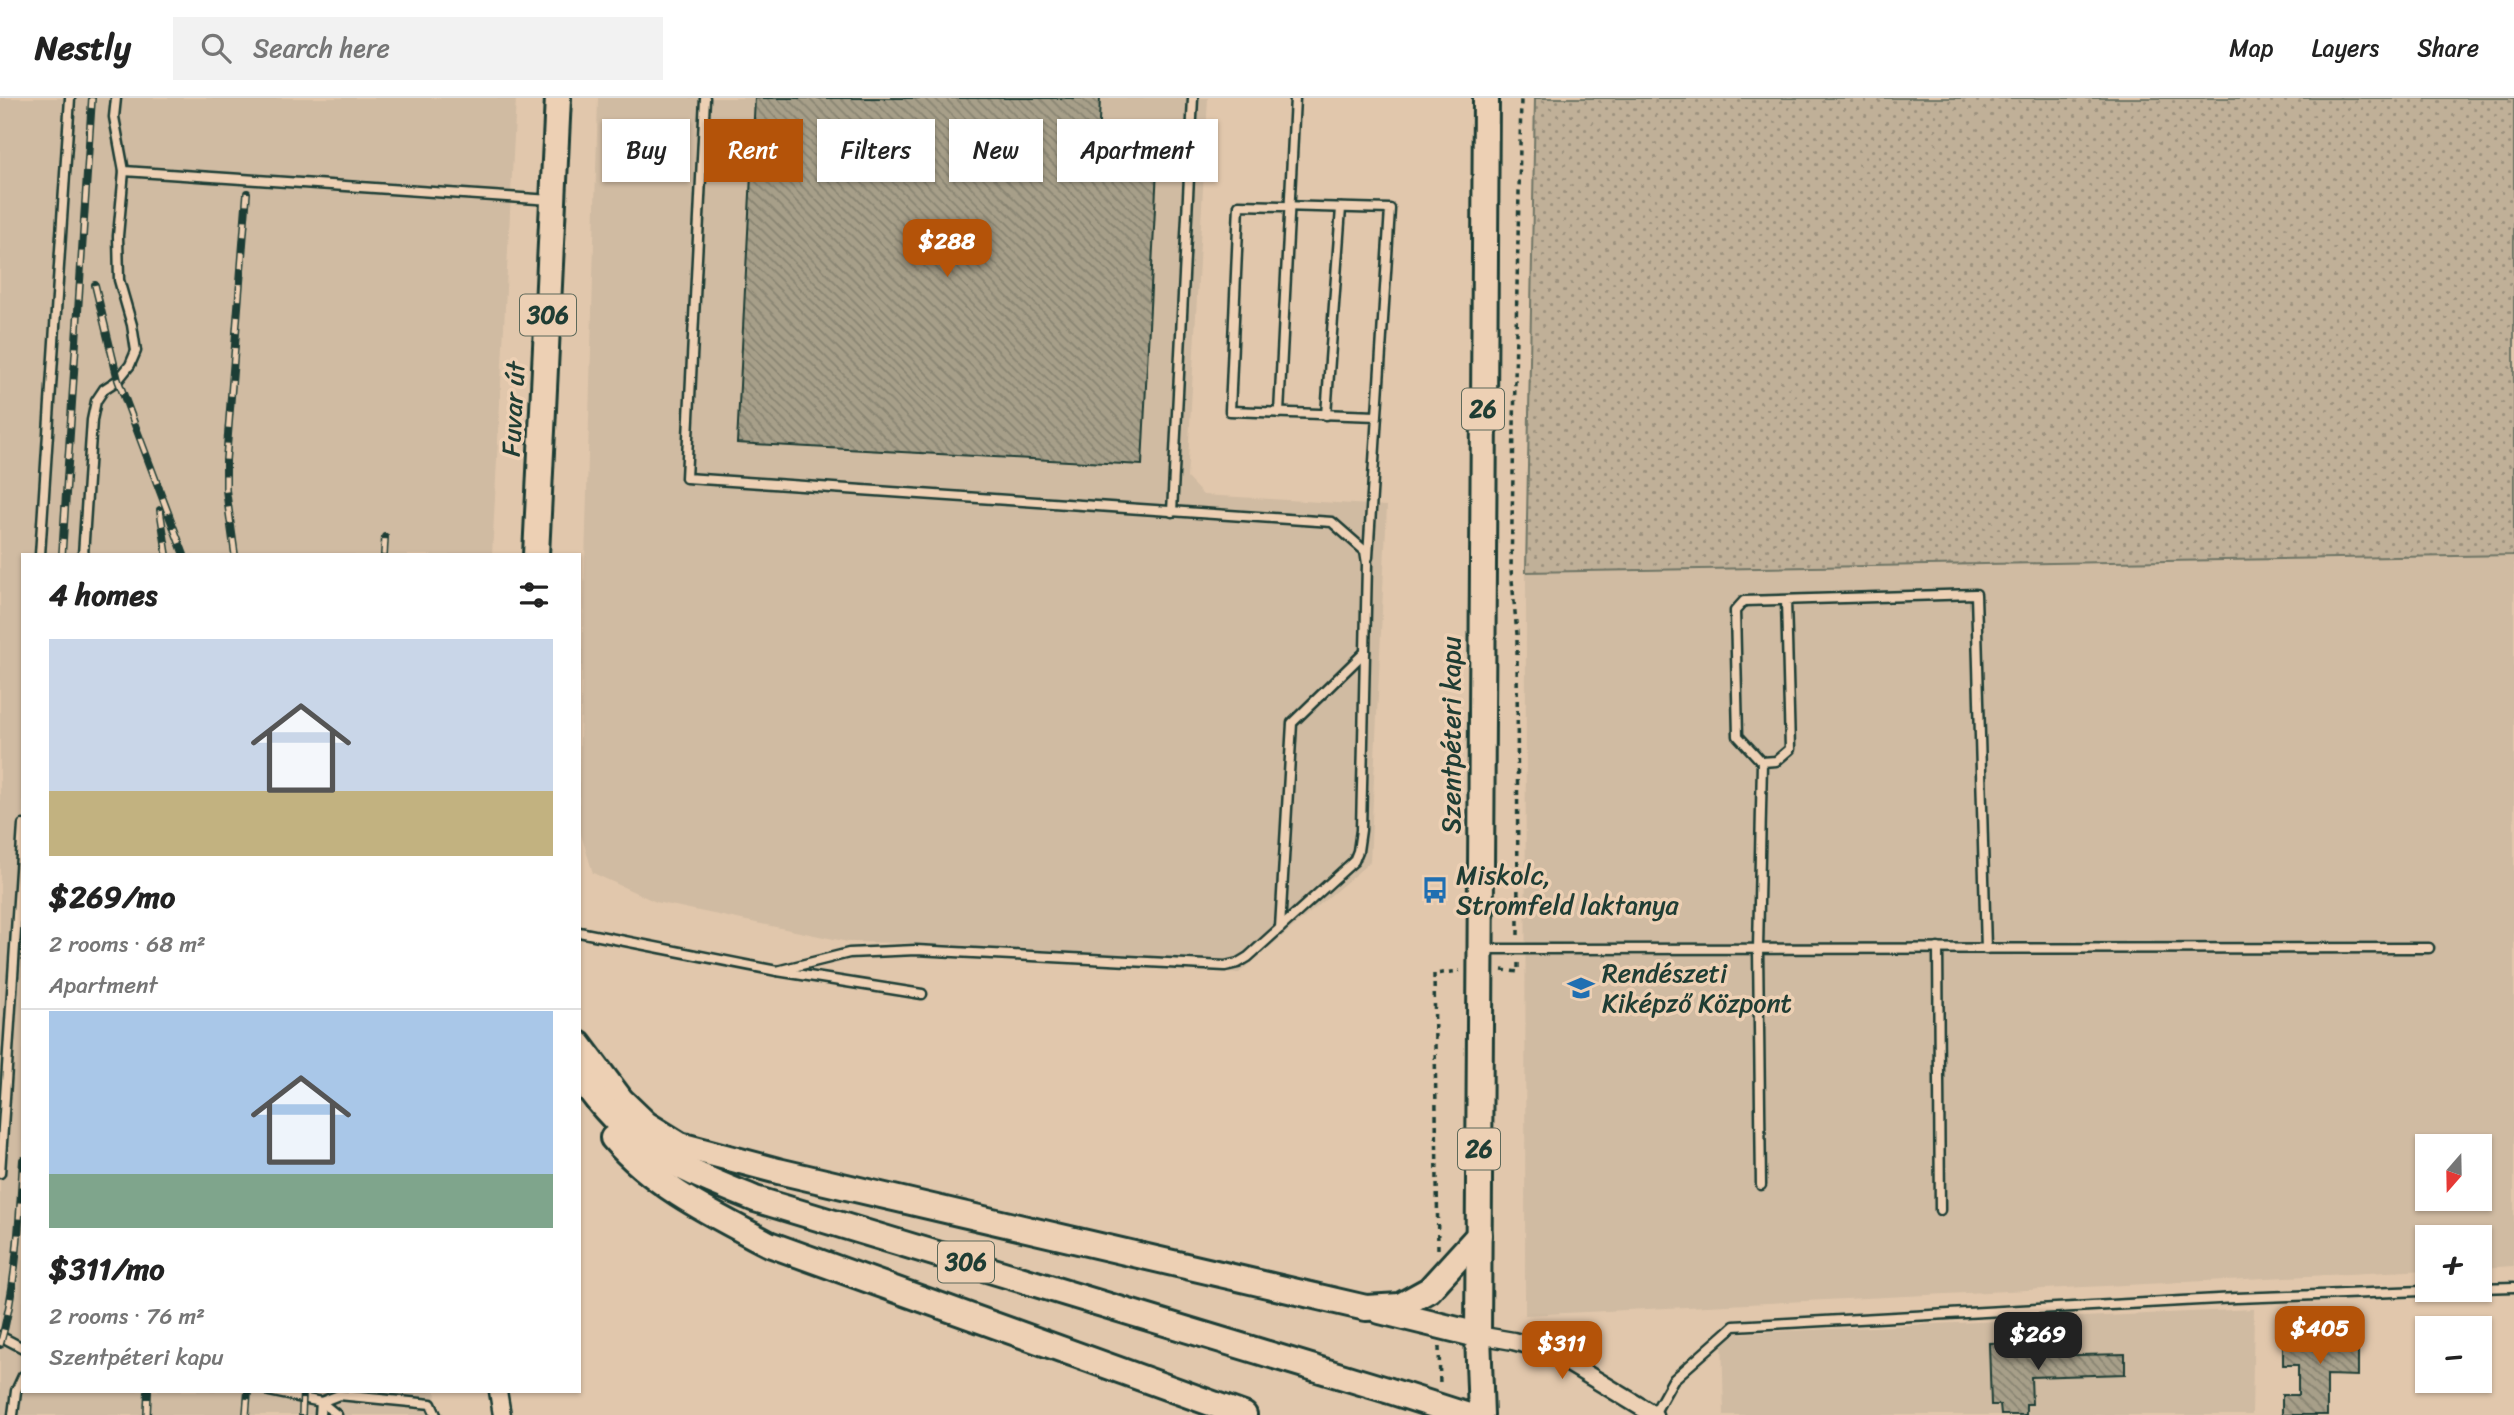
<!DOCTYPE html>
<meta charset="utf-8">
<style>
body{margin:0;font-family:Sriracha,sans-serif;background:#f2f2f2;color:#222;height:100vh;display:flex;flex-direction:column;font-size:26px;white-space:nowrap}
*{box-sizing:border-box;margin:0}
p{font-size:23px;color:#767676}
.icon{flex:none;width:38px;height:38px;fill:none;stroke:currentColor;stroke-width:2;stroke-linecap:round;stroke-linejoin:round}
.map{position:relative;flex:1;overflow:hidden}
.sheet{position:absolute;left:21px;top:455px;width:560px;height:840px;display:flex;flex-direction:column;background:#fff;border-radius:0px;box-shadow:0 2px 5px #0004}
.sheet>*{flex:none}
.guide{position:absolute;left:602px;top:21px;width:665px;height:63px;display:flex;gap:14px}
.needle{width:46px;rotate:200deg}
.fabs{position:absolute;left:2415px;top:1036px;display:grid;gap:14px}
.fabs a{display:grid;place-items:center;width:77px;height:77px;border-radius:0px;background:#fff;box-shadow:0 2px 5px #0004;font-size:35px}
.price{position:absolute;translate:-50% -60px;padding:0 16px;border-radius:14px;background:#b45309;color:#fff;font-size:23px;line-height:46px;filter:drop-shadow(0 2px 4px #0008)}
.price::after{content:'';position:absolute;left:50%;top:42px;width:21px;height:16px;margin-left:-10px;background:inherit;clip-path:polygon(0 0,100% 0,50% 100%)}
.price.selected{background:#222;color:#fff}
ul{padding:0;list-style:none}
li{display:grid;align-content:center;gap:14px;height:371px;padding:0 28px}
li+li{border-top:2px solid #e0e0e0}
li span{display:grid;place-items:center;height:217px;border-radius:0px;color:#555}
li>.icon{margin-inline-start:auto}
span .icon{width:126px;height:126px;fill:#fffc;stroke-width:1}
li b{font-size:30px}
h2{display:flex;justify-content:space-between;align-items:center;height:84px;padding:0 28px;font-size:30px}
.tag{padding:0 24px;border-radius:0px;background:#fff;box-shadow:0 2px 5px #0004;font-size:24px;line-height:63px}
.tag.selected{background:#b45309;color:#fff}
header{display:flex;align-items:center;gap:42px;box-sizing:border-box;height:98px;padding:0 35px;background:#fff;border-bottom:2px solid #e0e0e0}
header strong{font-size:33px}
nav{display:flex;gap:38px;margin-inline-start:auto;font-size:24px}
.search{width:490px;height:63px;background:#f2f2f2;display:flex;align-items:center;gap:18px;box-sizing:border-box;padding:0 24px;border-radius:0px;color:#767676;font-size:26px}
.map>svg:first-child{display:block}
</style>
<header>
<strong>Nestly</strong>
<div class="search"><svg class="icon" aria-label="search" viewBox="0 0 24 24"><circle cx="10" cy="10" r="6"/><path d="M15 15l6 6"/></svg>Search here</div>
<nav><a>Map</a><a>Layers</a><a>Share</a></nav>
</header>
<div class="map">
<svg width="2514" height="1317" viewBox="0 0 2514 1317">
<defs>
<pattern id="grass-dots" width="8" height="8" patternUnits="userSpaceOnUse" patternTransform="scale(1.75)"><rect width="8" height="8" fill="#c0b098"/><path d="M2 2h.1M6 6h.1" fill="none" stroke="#9b907d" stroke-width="1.8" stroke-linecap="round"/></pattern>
<pattern id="building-back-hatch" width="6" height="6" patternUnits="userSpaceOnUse" patternTransform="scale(1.75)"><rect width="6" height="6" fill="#a79f89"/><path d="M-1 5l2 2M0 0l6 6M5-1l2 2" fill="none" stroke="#878371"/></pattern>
</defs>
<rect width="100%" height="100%" fill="#e1c7ac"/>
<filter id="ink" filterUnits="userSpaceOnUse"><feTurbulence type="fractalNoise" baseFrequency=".0143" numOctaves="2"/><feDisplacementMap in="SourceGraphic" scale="14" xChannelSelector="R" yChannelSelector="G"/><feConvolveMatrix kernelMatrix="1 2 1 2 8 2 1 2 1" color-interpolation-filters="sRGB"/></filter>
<g filter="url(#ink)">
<g fill="#d0bba2" fill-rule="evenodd">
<path d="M0,0H516L492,457H23V1293H436L434,1317H0Z"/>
<path d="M598,0H1208L1187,380L1203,397L1387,408L1370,764L1239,875L906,845L848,844L656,804L593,775L579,730V680Z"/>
<path d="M2514,457V1168L2480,1170V1139H2427V1172L1525,1217L1526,474ZM2427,1048H2480V1101H2427Z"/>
<path d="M2254,1211L2252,1317H1724L1722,1236Z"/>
</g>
<path fill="url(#grass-dots)" stroke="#707666" stroke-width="2" d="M1535,0H2514V457L1526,474Z"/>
<g fill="url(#building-back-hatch)" stroke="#1f3d34" stroke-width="2">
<path d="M755,0H1100L1098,48L1158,51L1142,367L737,345Z"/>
<path d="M2329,1223H2358V1278L2327,1277V1317H2282V1297H2298V1267H2283V1238H2329Z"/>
<path d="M2030,1244L2031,1258L2125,1256V1276L2031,1279L2032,1306H2026V1317H2001L2000,1307H1991L1989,1245Z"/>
</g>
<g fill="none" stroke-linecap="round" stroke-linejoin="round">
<defs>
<g id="service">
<path d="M705,0L686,380L1332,424L1365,453L1367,466L1361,732L1358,753L1354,763L1248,859L1238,865L1225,868L916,852L849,855L777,873"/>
<path d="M124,73L551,102"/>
<path d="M1279,315L1295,0"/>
<path d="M1326,317L1341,110"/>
<path d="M1172,414L1193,0"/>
<path d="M40,457L70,0"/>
<path d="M83,457L92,322L96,303L104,291L118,282L130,267L136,253L132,227L119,182L118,138L124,73L114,19L116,0"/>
<path d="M1368,459L1390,111L1239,107L1230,313L1377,318"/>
<path d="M1786,502L1790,651L1776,663L1762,664L1738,638L1735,513L1744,503L1976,496L1986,851"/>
<path d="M1280,830L1292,625L1365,554"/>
<path d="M579,834L777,873L922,896"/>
<path d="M1938,850L1940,1112"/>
<path d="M1483,851L2429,850"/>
<path d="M0,1075L23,727"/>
<path d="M1761,1087L1758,851L1762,664"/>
<path d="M2480,1190L2514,1189"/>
<path d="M0,1238L23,1250"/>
<path d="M269,1293L321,1304L337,1317"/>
<path d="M321,1304L339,1297L431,1306L436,1317"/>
<path d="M1654,1316L1673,1282L1734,1228L2236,1200L2448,1192"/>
<path d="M13,1317L16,1293L23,1278"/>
<path d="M320,1317L321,1304"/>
</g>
<g id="minor">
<path d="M1478,1237L1513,1243L1547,1252L1654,1317"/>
<path d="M498,1293L502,1317"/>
</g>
<g id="primary">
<path d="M536,457L558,0"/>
<path d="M579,946L621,1002L646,1026L680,1047L778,1073L1366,1210L1400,1208L1429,1192L1479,1137"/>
<path d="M579,977C630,1052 675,1068 755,1101L1387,1292"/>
<path d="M613,1040C655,1089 712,1116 769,1146L1244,1317"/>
<path d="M1380,1213L1478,1237"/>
<path d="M1481,1317L1478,1237L1486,0"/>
</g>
</defs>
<use href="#service" stroke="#1f3d34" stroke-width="13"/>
<use href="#minor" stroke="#1f3d34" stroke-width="21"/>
<use href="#primary" stroke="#1f3d34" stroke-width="30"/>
<g stroke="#1f3d34" stroke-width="3.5" stroke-dasharray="5 5" stroke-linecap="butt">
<path d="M1518,837L1517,536L1511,471L1521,0"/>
<path d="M1502,872L1518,874V863"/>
<path d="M1438,1151L1434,876L1460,873"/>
<path d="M1439,1249L1440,1287"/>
</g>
<use href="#service" stroke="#edd0b4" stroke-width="8"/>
<use href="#minor" stroke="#edd0b4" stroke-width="16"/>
<use href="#primary" stroke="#edd0b4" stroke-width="24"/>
<defs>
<g id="rail">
<path d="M95,187L118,282L184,457"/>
<path d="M160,412L167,457"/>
<path d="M62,457L92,0"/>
<path d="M235,457L226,392V362L247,95"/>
<path d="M384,457L385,439"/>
<path d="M0,1247C17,1188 19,1123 23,1062"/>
<path d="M147,1317L148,1293"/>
<path d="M246,1317L248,1293"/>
<path d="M302,1317L303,1293"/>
</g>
</defs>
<use href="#rail" stroke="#1f3d34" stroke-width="8"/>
<use href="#rail" stroke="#edd0b4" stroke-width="5" stroke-dasharray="16" stroke-linecap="butt"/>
<defs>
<path id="primary-bridge" d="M1387,1292L1465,1317"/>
</defs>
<use href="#primary-bridge" stroke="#1f3d34" stroke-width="30" stroke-linecap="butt"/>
<use href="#primary-bridge" stroke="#edd0b4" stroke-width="24"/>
</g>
</g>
<defs>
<symbol id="bus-bare" viewBox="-9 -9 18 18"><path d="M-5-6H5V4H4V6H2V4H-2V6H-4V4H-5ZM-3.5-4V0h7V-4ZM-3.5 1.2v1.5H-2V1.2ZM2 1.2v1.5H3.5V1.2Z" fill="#1f6fb2" stroke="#edd0b4" stroke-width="2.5" paint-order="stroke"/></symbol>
<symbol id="school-bare" viewBox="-9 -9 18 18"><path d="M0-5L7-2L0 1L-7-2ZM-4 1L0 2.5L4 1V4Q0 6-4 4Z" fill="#1f6fb2" stroke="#edd0b4" stroke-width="2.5" paint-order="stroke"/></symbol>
</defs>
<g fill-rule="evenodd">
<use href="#bus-bare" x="1416" y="773" width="38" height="38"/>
<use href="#school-bare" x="1562" y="871" width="38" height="38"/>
</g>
<g text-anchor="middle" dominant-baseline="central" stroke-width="7" stroke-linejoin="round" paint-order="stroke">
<g fill="#edd0b4" stroke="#5d695a" stroke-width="2">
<rect x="520" y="196.5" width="56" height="41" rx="5"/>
<rect x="1462" y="290.5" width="42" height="41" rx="5"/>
<rect x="1458" y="1030.5" width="42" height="41" rx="5"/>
<rect x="938" y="1143.5" width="56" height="41" rx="5"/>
</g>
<g font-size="24" font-weight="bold" fill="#1f3d34">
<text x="548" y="217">306</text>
<text x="1483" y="311">26</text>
<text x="1479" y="1051">26</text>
<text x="966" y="1164">306</text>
</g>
<g font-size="26" fill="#1f3d34" stroke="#edd0b4">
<text transform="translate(513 311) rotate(-87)">Fuvar út</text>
<text transform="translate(1451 637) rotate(-90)">Szentpéteri kapu</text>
</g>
<g font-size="26" fill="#1f3d34" stroke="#edd0b4" text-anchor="start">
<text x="1456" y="777">Miskolc,<tspan x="1456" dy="30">Stromfeld laktanya</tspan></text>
<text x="1602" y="875">Rendészeti<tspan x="1602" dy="30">Kiképző Központ</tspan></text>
</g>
</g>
</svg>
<div class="fabs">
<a><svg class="needle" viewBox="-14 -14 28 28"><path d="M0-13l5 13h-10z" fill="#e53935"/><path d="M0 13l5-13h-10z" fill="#767676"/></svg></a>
<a>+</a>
<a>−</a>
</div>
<b class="price" style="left:947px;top:181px">$288</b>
<b class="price" style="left:2320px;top:1268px">$405</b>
<b class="price selected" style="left:2038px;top:1274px">$269</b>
<b class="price" style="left:1562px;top:1283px">$311</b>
<div class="guide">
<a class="tag">Buy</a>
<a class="tag selected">Rent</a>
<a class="tag">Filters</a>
<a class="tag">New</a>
<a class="tag">Apartment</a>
</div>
<section class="sheet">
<h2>4 homes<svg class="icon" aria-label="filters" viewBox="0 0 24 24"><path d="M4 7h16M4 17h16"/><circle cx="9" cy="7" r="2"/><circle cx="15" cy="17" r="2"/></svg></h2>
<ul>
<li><span style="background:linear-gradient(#c9d6e8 70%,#c2b280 0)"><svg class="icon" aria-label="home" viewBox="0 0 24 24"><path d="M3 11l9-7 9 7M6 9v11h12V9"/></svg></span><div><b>$269/mo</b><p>2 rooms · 68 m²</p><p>Apartment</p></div></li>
<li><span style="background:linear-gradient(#a9c7e8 75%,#7fa58c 0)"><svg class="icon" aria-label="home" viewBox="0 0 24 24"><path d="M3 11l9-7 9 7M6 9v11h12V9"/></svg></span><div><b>$311/mo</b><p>2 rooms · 76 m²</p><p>Szentpéteri kapu</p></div></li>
</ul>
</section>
</div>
